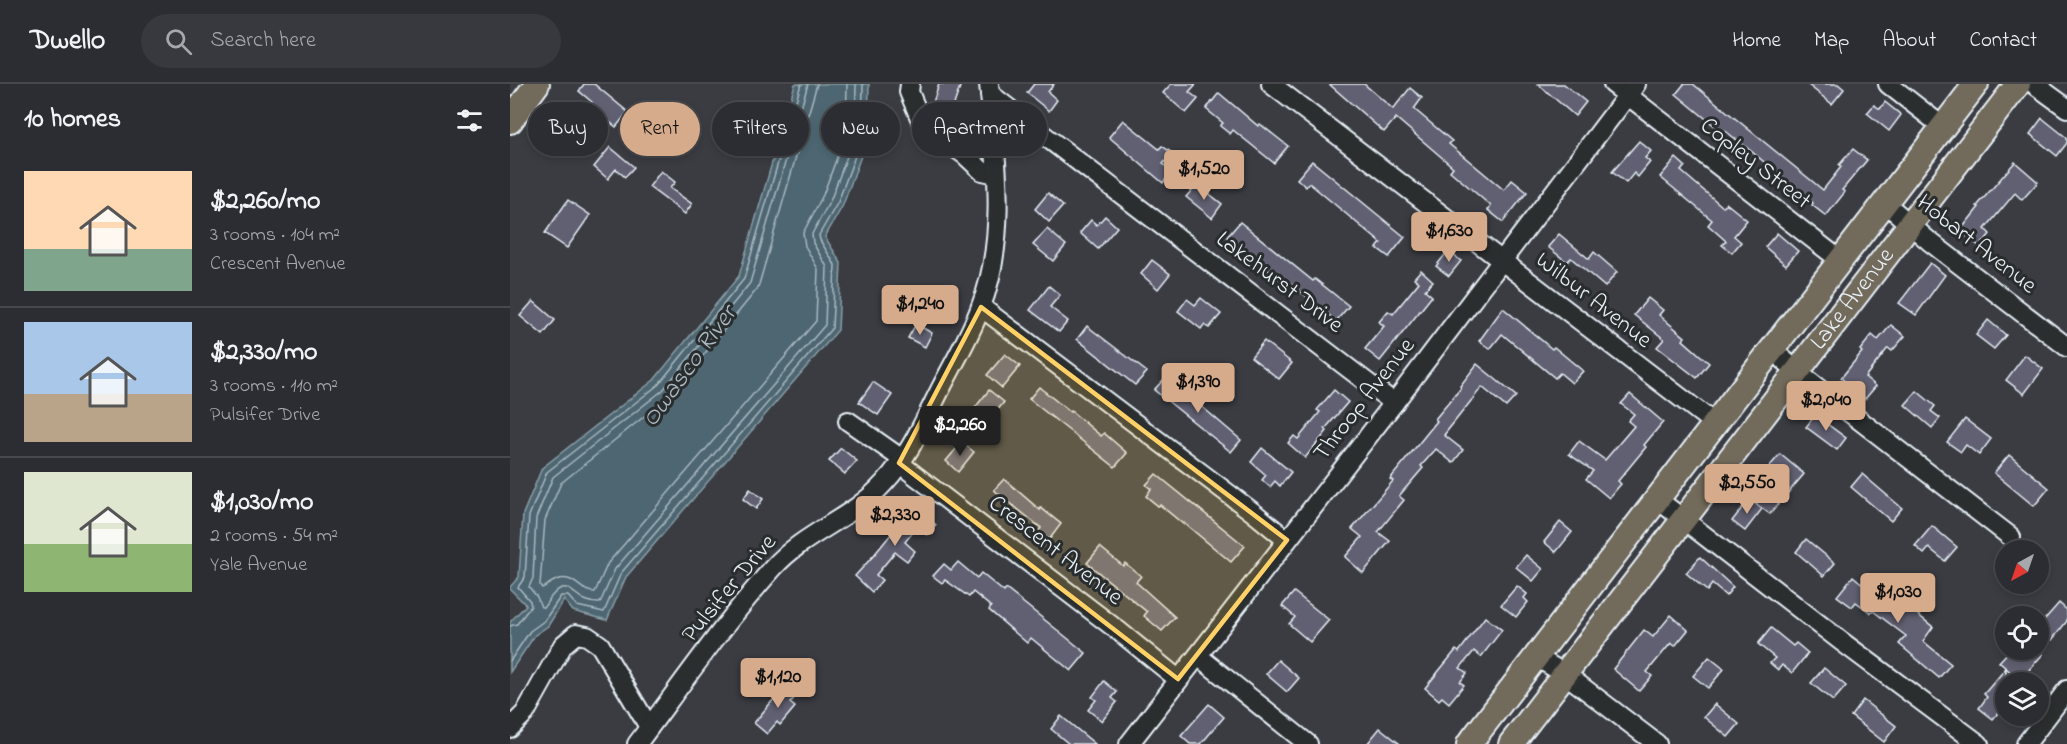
<!DOCTYPE html>
<meta charset="utf-8">
<style>
body{margin:0;font-family:"Indie Flower",sans-serif;background:#38393e;color:#f1f3f6;height:100vh;display:flex;flex-direction:column;font-size:22px;white-space:nowrap}
*{box-sizing:border-box;margin:0}
p{font-size:20px;color:#a6a8ac}
.icon{flex:none;width:33px;height:33px;fill:none;stroke:currentColor;stroke-width:2;stroke-linecap:round;stroke-linejoin:round}
.map{position:relative;flex:1;overflow:hidden}
.panel{display:flex;flex-direction:column;background:#2c2d32;width:510px}
.panel>*{flex:none}
.hud{position:absolute;left:18px;top:18px;width:570px;height:54px;display:flex;gap:12px}
.needle{width:39px;rotate:220deg}
.buttons{position:absolute;left:1485px;top:456px;display:grid;gap:12px}
.buttons a{display:grid;place-items:center;width:54px;height:54px;border-radius:50%;background:#2c2d32;box-shadow:0 3px 9px #0003,0 0 0 2px #48494d;font-size:30px}
.price{position:absolute;translate:-50% -51px;padding:0 14px;border-radius:6px;background:#d6ab8b;color:#111;font-size:20px;line-height:39px;filter:drop-shadow(0 2px 3px #0008)}
.price::after{content:'';position:absolute;left:50%;top:36px;width:18px;height:14px;margin-left:-9px;background:inherit;clip-path:polygon(0 0,100% 0,50% 100%)}
.price.selected{background:#222;color:#fff}
ul{padding:0;list-style:none}
li{display:flex;align-items:center;gap:18px;height:150px;padding:0 24px}
li+li{border-top:2px solid #48494d}
li span{display:grid;place-items:center;flex:none;width:168px;height:120px;border-radius:0px;color:#555}
li>.icon{margin-inline-start:auto}
span .icon{width:72px;height:72px;fill:#fffc;stroke-width:1}
li b{font-size:26px}
h2{display:flex;justify-content:space-between;align-items:center;height:72px;padding:0 24px;font-size:26px}
.pill{padding:0 21px;border-radius:27px;background:#2c2d32;box-shadow:0 3px 9px #0003,0 0 0 2px #48494d;font-size:21px;line-height:54px}
.pill.selected{background:#d6ab8b;color:#111}
header{display:flex;align-items:center;gap:36px;box-sizing:border-box;height:84px;padding:0 30px;background:#2c2d32;border-bottom:2px solid #48494d}
header strong{font-size:28px}
nav{display:flex;gap:33px;margin-inline-start:auto;font-size:21px}
.search{width:420px;height:54px;background:#38393e;display:flex;align-items:center;gap:15px;box-sizing:border-box;padding:0 21px;border-radius:33px;color:#a6a8ac;font-size:22px}
main{display:flex;flex:1;min-height:0}
.map>svg:first-child{display:block}
</style>
<header>
<strong>Dwello</strong>
<div class="search"><svg class="icon" aria-label="search" viewBox="0 0 24 24"><circle cx="10" cy="10" r="6"/><path d="M15 15l6 6"/></svg>Search here</div>
<nav><a>Home</a><a>Map</a><a>About</a><a>Contact</a></nav>
</header>
<main>
<section class="panel">
<h2>10 homes<svg class="icon" aria-label="filters" viewBox="0 0 24 24"><path d="M4 7h16M4 17h16"/><circle cx="9" cy="7" r="2"/><circle cx="15" cy="17" r="2"/></svg></h2>
<ul>
<li><span style="background:linear-gradient(#ffd9b3 65%,#7fa58c 0)"><svg class="icon" aria-label="home" viewBox="0 0 24 24"><path d="M3 11l9-7 9 7M6 9v11h12V9"/></svg></span><div><b>$2,260/mo</b><p>3 rooms · 104 m²</p><p>Crescent Avenue</p></div></li>
<li><span style="background:linear-gradient(#a9c7e8 60%,#b9a48a 0)"><svg class="icon" aria-label="home" viewBox="0 0 24 24"><path d="M3 11l9-7 9 7M6 9v11h12V9"/></svg></span><div><b>$2,330/mo</b><p>3 rooms · 110 m²</p><p>Pulsifer Drive</p></div></li>
<li><span style="background:linear-gradient(#dfe7d0 60%,#8fb573 0)"><svg class="icon" aria-label="home" viewBox="0 0 24 24"><path d="M3 11l9-7 9 7M6 9v11h12V9"/></svg></span><div><b>$1,030/mo</b><p>2 rooms · 54 m²</p><p>Yale Avenue</p></div></li>
</ul>
</section>
<div class="map">
<svg width="1557" height="660" viewBox="0 0 1557 660">
<rect width="100%" height="100%" fill="#3a3c42"/>
<filter id="ink" filterUnits="userSpaceOnUse"><feTurbulence type="fractalNoise" baseFrequency=".0167" numOctaves="2"/><feDisplacementMap in="SourceGraphic" scale="12" xChannelSelector="R" yChannelSelector="G"/><feConvolveMatrix kernelMatrix="1 2 1 2 8 2 1 2 1" color-interpolation-filters="sRGB"/></filter>
<g filter="url(#ink)">
<path fill="#4d6671" stroke="#8b9ea7" stroke-width="1.5" d="M285,0H359L358,53L333,121L315,153L331,179L328,246L116,493L97,536L63,527L54,516L38,542L25,551L0,588V538L16,521L0,505V503L9,493L13,430L32,384L144,296L229,192Z"/>
<g fill="none" stroke-linecap="round" stroke-linejoin="round">
<g stroke="#aab9c2" stroke-width="1.5">
<path d="M298,0L240,199L153,306L43,393L26,434L23,494L19,503L27,513L31,523H34C60,481 60,521 90,519L105,485L315,241L317,183L303,159L302,150L321,115L345,51L346,0"/>
<path d="M307,0L248,204L161,311L51,399L35,436L30,501L32,504C37,502 42,497 49,495C65,491 71,509 85,508L98,479L306,237L308,185L295,162L293,149L313,111L336,49L337,0"/>
<path d="M0,542L7,540L21,522L20,517L8,503L15,493L19,432L37,388L148,301L234,195L291,0"/>
<path d="M0,577L20,547L34,537L51,512H58L67,522L94,528L111,489L322,244L325,181L310,156L309,151L328,118L352,53L353,0"/>
</g>
</g>
<g fill="#606072" stroke="#e8f1f8" stroke-width="1.5">
<path d="M74,0H84L118,28L106,43L79,22L82,18L69,7Z"/>
<path d="M429,0H451L441,29L447,31L442,48L422,34L420,28Z"/>
<path d="M524,0H544L538,8L547,16L539,27L517,9Z"/>
<path d="M661,0H686L679,8L688,15L676,29L653,9Z"/>
<path d="M819,0H854L883,25L900,4L912,14L904,25L942,57L939,60L994,106L1002,96L1017,108L993,138L978,126L981,122L940,87L943,83L886,34L874,48Z"/>
<path d="M1028,0H1054L1076,18L1065,32Z"/>
<path d="M1174,0H1183L1313,106L1331,83L1329,81L1343,65L1357,76L1332,106L1335,108L1316,132L1302,121L1303,119L1241,67L1214,46L1212,48L1166,10Z"/>
<path d="M1297,0H1328L1334,5L1322,20Z"/>
<path d="M709,9L748,42L750,40L778,62L764,79L723,46L720,50L710,42L713,39L696,25Z"/>
<path d="M1375,18L1391,31L1379,47L1357,29L1364,21L1370,25Z"/>
<path d="M1532,34L1557,54V59L1547,72L1520,50Z"/>
<path d="M613,36L649,65L652,62L662,69L653,80L662,87L653,99L599,53Z"/>
<path d="M1129,57L1141,67L1135,74L1140,78L1128,93L1124,89L1116,99L1102,88Z"/>
<path d="M100,63L124,83L115,93L106,85L98,95L84,83Z"/>
<path d="M1166,74L1175,82L1171,87L1213,123L1216,119L1237,136L1224,152L1231,158L1222,169L1212,161L1216,157L1198,141L1202,136L1150,93Z"/>
<path d="M802,77L895,153L879,173L867,164L871,159L799,99L796,103L787,95Z"/>
<path d="M1505,78L1528,98L1512,116L1505,109L1475,145L1480,150L1470,163L1450,147L1469,123L1467,122Z"/>
<path d="M151,87L165,98L160,104L182,120L175,130L139,103Z"/>
<path d="M687,100L712,120L702,134L676,113Z"/>
<path d="M538,109L553,122L539,138L525,125Z"/>
<path d="M58,116L80,131L57,164L35,149Z"/>
<path d="M595,132L607,143L588,165L570,149L581,136L587,141Z"/>
<path d="M730,138L803,197L805,195L839,222L826,237L780,199L778,202L717,153Z"/>
<path d="M537,145L556,161L543,177L523,161Z"/>
<path d="M1267,149L1288,167L1276,181L1255,163Z"/>
<path d="M1049,150L1079,175L1084,168L1107,188L1095,203L1061,174L1057,178L1038,163Z"/>
<path d="M938,167L951,177L939,192L926,182Z"/>
<path d="M642,176L660,190L648,205L631,190Z"/>
<path d="M1420,179L1435,191L1406,231L1389,219Z"/>
<path d="M911,186L923,197L915,206L922,212L870,277L855,265L874,242L869,238L878,227L883,230L909,198L904,194Z"/>
<path d="M539,202L550,211L540,223L558,237L549,248L520,226Z"/>
<path d="M691,214L711,230L699,244L694,241L691,245L668,227L677,215L685,221Z"/>
<path d="M1138,214L1153,226L1149,231L1175,253L1173,256L1199,279L1187,294L1147,263L1154,255L1124,231Z"/>
<path d="M23,217L45,236L33,251L10,232Z"/>
<path d="M993,224L1042,265L1044,263L1073,287L1062,299L1050,289L1045,294L992,250L980,265L969,257Z"/>
<path d="M1478,236L1496,251L1484,265L1466,251Z"/>
<path d="M406,240L422,249L415,263L398,254Z"/>
<path d="M1381,241L1395,252L1382,267L1378,264L1355,293L1366,302L1355,315L1331,294L1352,268L1350,266L1362,251L1368,256Z"/>
<path d="M577,242L637,288L625,301L567,255Z"/>
<path d="M754,257L782,279L769,295L741,273Z"/>
<path d="M495,270L510,282L492,304L477,291Z"/>
<path d="M1515,271L1533,285L1514,310L1496,296Z"/>
<path d="M967,280L1006,312L996,323L972,303L934,351L953,366L943,379L926,365L911,382L913,384L889,412L894,416L868,448L880,457L853,489L835,473L852,453L842,445L883,397L880,395L927,337L925,335L951,304L950,302Z"/>
<path d="M655,294L674,310L677,306L686,314L684,316L731,356L721,368L644,306Z"/>
<path d="M363,298L382,311L368,331L349,318Z"/>
<path d="M529,303L560,328L561,327L591,352L594,349L617,369L605,383L519,315Z"/>
<path d="M479,306L494,318L472,346L457,334Z"/>
<path d="M824,306L838,318L815,345L817,347L795,374L778,359L784,352L788,355L810,328L807,326Z"/>
<path d="M1407,307L1425,322L1421,327L1430,334L1422,344L1395,321Z"/>
<path d="M1120,310L1153,338L1134,361L1136,363L1108,397L1111,400L1099,414L1076,395L1083,387L1059,370L1069,357L1095,376L1124,342L1118,337L1124,330L1111,320Z"/>
<path d="M1305,331L1336,354L1327,366L1296,343Z"/>
<path d="M1455,335L1481,355L1469,371L1456,361L1451,368L1437,358Z"/>
<path d="M452,358L464,368L448,388L436,377Z"/>
<path d="M331,364L347,377L335,390L319,377Z"/>
<path d="M752,364L781,388L770,402L765,397L760,403L752,396L756,391L741,378Z"/>
<path d="M1270,370L1294,390L1260,430L1245,419L1264,395L1255,388Z"/>
<path d="M1499,371L1539,404L1524,422L1484,389Z"/>
<path d="M646,390L735,462L721,478L674,439L673,440L650,421L648,422L636,412L641,405L636,401Z"/>
<path d="M1352,390L1392,424L1381,437L1341,403Z"/>
<path d="M494,395L530,426L531,424L551,440L539,456L528,448L531,444L484,406Z"/>
<path d="M240,405L253,415L246,425L233,415Z"/>
<path d="M1239,415L1252,425L1235,447L1222,437Z"/>
<path d="M404,422L426,441L417,451L407,443L395,458L405,467L397,477L385,468L366,491L372,496L362,508L345,492L364,471Z"/>
<path d="M1050,438L1062,448L1046,468L1034,458Z"/>
<path d="M1422,442L1447,463L1435,477L1419,464L1414,470L1405,462Z"/>
<path d="M1296,455L1325,479L1314,492L1286,468Z"/>
<path d="M590,463L613,482L615,479L631,492L626,498L665,533L652,547L634,532L637,528L577,479Z"/>
<path d="M1016,471L1033,485L1023,497L1006,483Z"/>
<path d="M1190,473L1223,503L1216,512L1202,500L1197,507L1176,489Z"/>
<path d="M448,478L467,494L471,489L494,508L496,505L576,569L561,587L521,554L517,559L479,526L481,523L463,508L459,513L435,496L432,499L423,492L434,480L441,486Z"/>
<path d="M1343,492L1385,527L1392,518L1423,543L1413,557L1441,580L1429,594L1389,560L1396,552L1363,527L1361,529L1346,518L1342,523L1327,512Z"/>
<path d="M1007,502L1017,510L1014,514L1018,518L1006,533L991,521Z"/>
<path d="M784,508L819,536L800,558L779,540L785,533L772,522Z"/>
<path d="M1549,519L1557,526V537L1542,556L1528,545V543Z"/>
<path d="M1161,531L1178,546L1165,562L1161,559L1137,588L1142,592L1129,607L1103,585L1134,546L1143,553Z"/>
<path d="M975,533L992,546L971,573L964,567L950,584L957,589L950,598L954,601L939,619L932,613L929,616L915,604L946,566L949,568Z"/>
<path d="M1261,544L1283,562L1286,559L1298,569L1282,589L1272,581L1268,586L1260,579L1265,574L1248,560Z"/>
<path d="M1500,566H1528L1533,570L1510,596L1489,578Z"/>
<path d="M1199,573L1214,585L1198,604L1183,592Z"/>
<path d="M768,576L789,594L777,608L756,590Z"/>
<path d="M1314,584L1336,602L1323,617L1301,599Z"/>
<path d="M1496,584V620L1483,635L1469,624L1477,613L1474,610Z"/>
<path d="M594,597L607,608L602,614L607,618L592,637L578,626L586,616L582,613Z"/>
<path d="M278,598L289,608L280,619L285,623L270,641L267,638L257,650L244,639Z"/>
<path d="M1353,616L1386,642L1374,658L1341,632Z"/>
<path d="M699,620L714,633L691,660H680L671,652Z"/>
<path d="M1205,620L1229,640L1218,653L1194,633Z"/>
<path d="M551,632L585,660H559L541,645Z"/>
<path d="M870,644L890,660H857Z"/>
</g>
<g fill="none" stroke-linecap="round" stroke-linejoin="round">
<defs>
<g id="minor">
<path d="M400,0L399,8L413,41L455,71L472,87L486,90"/>
<path d="M761,0L1205,340"/>
<path d="M1103,0L1330,176"/>
<path d="M1378,0L1433,43"/>
<path d="M1524,0L1557,24"/>
<path d="M480,10L884,319"/>
<path d="M1374,118L1419,157L1557,263"/>
<path d="M471,223L744,429L777,456"/>
<path d="M1261,265L1300,298L1501,453"/>
<path d="M338,337L392,375"/>
<path d="M389,379L610,548L668,595"/>
<path d="M1147,415L1331,557L1469,660"/>
<path d="M688,572L798,660"/>
<path d="M1026,573L1055,590L1147,660"/>
<path d="M0,644L15,629L53,561L66,550L77,552L90,561L139,643"/>
<path d="M127,660C171,601 214,539 263,484C295,448 342,435 374,399C397,375 413,340 428,310C442,282 459,254 470,225C498,155 486,73 479,0"/>
<path d="M619,660L884,319L1126,0"/>
<path d="M1516,660L1557,606"/>
</g>
<g id="major">
<path d="M0,37L27,0"/>
<path d="M959,660L1466,0"/>
<path id="s1" d="M1001,660L1508,0"/>
</g>
</defs>
<use href="#minor" stroke="#e8f1f8" stroke-width="22"/>
<use href="#major" stroke="#e8f1f8" stroke-width="28"/>
<use href="#minor" stroke="#2a2d2e" stroke-width="18"/>
<use href="#major" stroke="#726b5a" stroke-width="24"/>
</g>
</g>
<path fill="#ffd166" fill-opacity="0.2" stroke="#ffd166" stroke-width="4.5" stroke-linejoin="round" d="M471,223L777,456L668,595L389,379Z"/>
<g text-anchor="middle" dominant-baseline="central" stroke-width="6" stroke-linejoin="round" paint-order="stroke">
<g font-size="24" fill="#e8f1f8" stroke="#2a2d2e">
<text transform="translate(1245 80) rotate(38)">Copley Street</text>
<text transform="translate(1466 161) rotate(38)">Hobart Avenue</text>
<text transform="translate(769 199) rotate(37)">Lakehurst Drive</text>
<text stroke="none"><textPath href="#s1" startOffset="561">Lake Avenue</textPath></text>
<text transform="translate(1083 217) rotate(38)">Wilbur Avenue</text>
<text transform="translate(855 316) rotate(-52)">Throop Avenue</text>
<text transform="translate(545 467) rotate(38)">Crescent Avenue</text>
<text transform="translate(220 505) rotate(-50)">Pulsifer Drive</text>
</g>
<g font-size="26" font-style="italic" fill="#aab9c2" stroke="#2a2d2e">
<text transform="translate(180 283) rotate(-54)">Owasco River</text>
</g>
</g>
</svg>
<div class="buttons">
<a><svg class="needle" viewBox="-14 -14 28 28"><path d="M0-13l5 13h-10z" fill="#e53935"/><path d="M0 13l5-13h-10z" fill="#a6a8ac"/></svg></a>
<a><svg class="icon" aria-label="locate" viewBox="0 0 24 24"><circle cx="12" cy="12" r="6"/><path d="M12 2v4M12 18v4M2 12h4M18 12h4"/></svg></a>
<a><svg class="icon" aria-label="layers" viewBox="0 0 24 24"><path d="M12 4l9 5-9 5-9-5zM3 14l9 5 9-5"/></svg></a>
</div>
<b class="price" style="left:694px;top:117px">$1,520</b>
<b class="price" style="left:939px;top:179px">$1,630</b>
<b class="price" style="left:410px;top:252px">$1,240</b>
<b class="price" style="left:688px;top:330px">$1,390</b>
<b class="price" style="left:1316px;top:348px">$2,040</b>
<b class="price selected" style="left:450px;top:373px">$2,260</b>
<b class="price" style="left:1237px;top:431px">$2,550</b>
<b class="price" style="left:385px;top:463px">$2,330</b>
<b class="price" style="left:1388px;top:540px">$1,030</b>
<b class="price" style="left:268px;top:625px">$1,120</b>
<div class="hud">
<a class="pill">Buy</a>
<a class="pill selected">Rent</a>
<a class="pill">Filters</a>
<a class="pill">New</a>
<a class="pill">Apartment</a>
</div>
</div>
</main>
